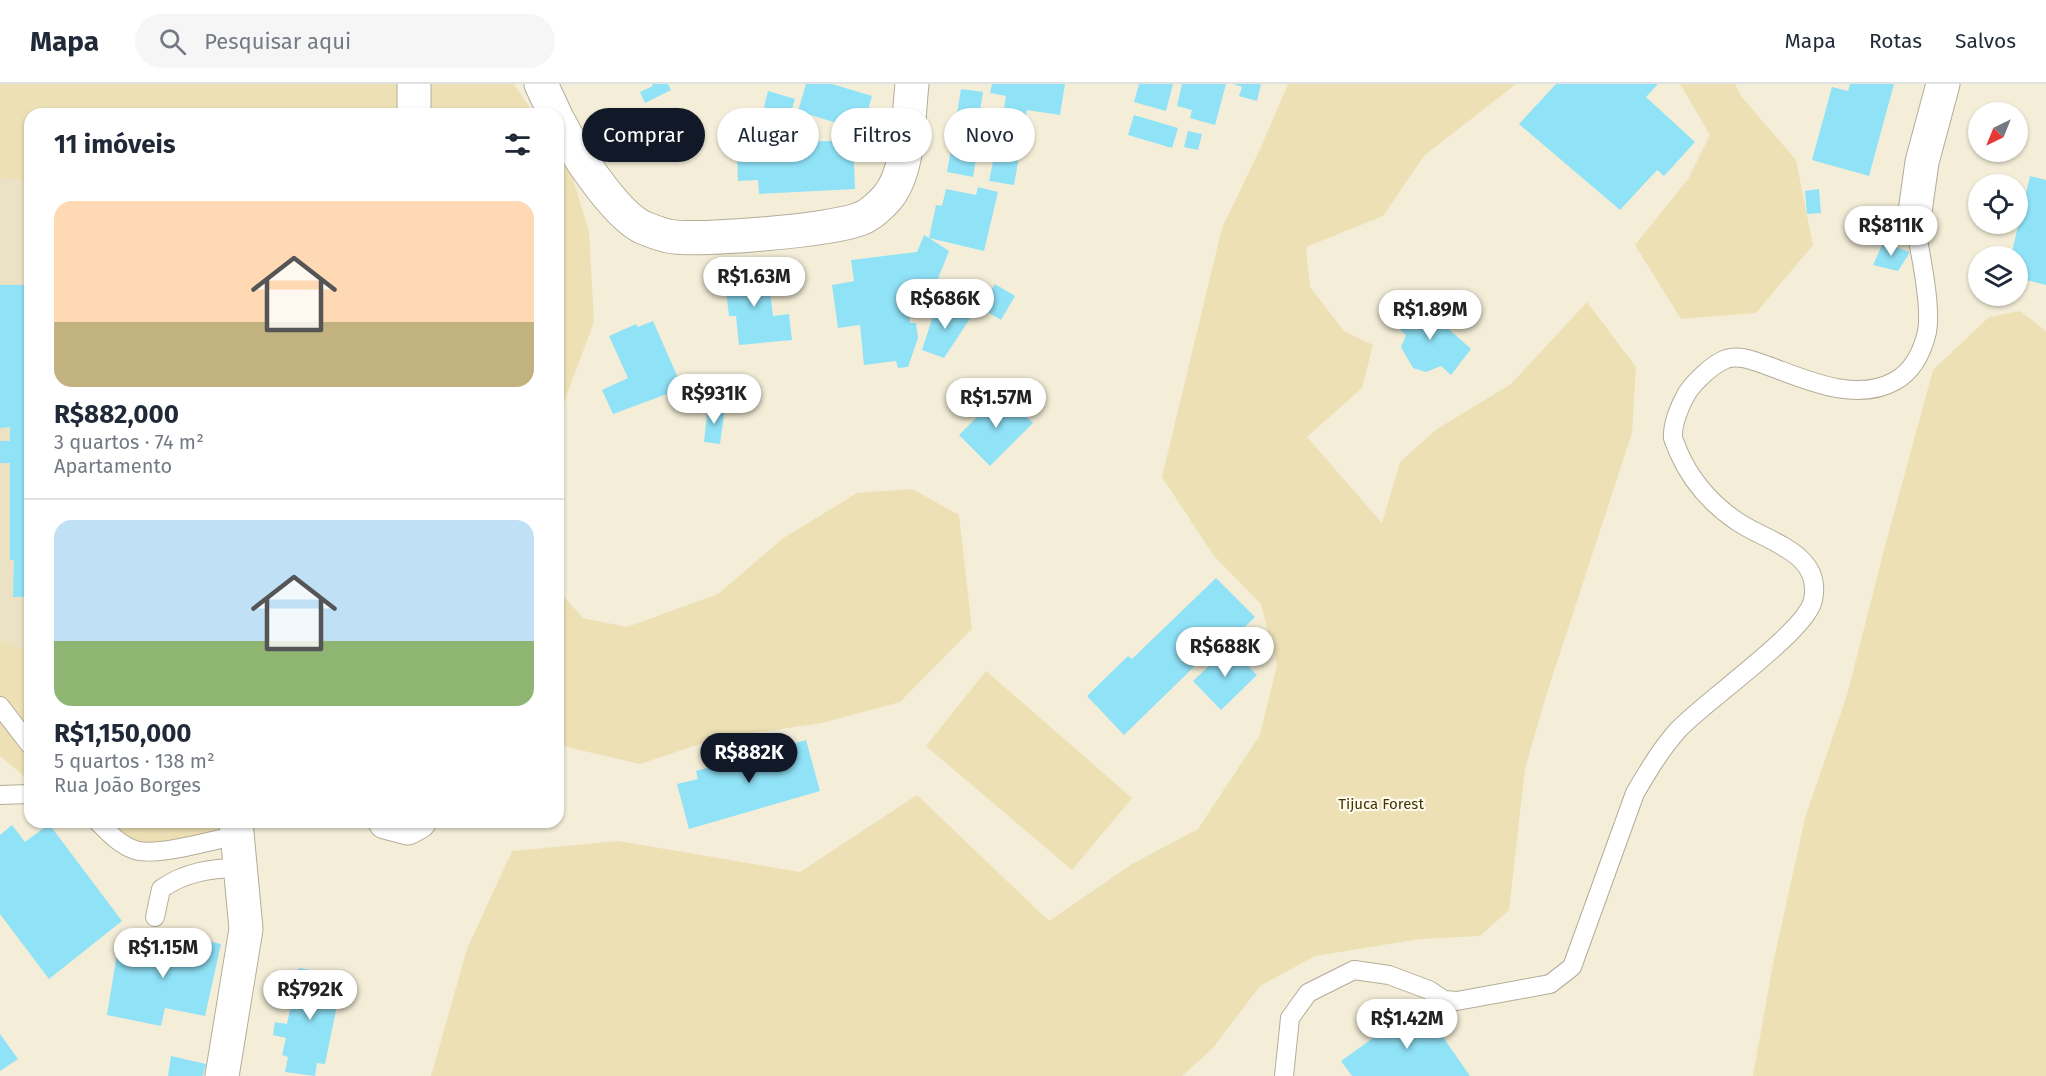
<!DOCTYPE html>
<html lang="pt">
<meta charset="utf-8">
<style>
body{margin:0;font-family:"Fira Sans",sans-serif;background:#f6f6f7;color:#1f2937;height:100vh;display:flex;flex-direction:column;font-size:22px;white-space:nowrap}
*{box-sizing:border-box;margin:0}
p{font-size:20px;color:#747a83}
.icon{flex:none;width:33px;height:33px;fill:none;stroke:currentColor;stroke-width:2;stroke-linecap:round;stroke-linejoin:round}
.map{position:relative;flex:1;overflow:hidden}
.panel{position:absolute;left:24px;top:24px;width:540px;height:720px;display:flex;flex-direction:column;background:#fff;border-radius:18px;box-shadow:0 2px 4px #0004}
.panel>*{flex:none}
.top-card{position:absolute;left:582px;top:24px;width:570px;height:54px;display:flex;gap:12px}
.needle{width:39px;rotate:223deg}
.buttons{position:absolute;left:1968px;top:18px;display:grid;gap:12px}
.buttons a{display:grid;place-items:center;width:60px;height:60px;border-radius:50%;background:#fff;box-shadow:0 2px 4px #0004;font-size:30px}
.price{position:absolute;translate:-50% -51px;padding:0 14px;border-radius:21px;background:#fff;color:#222;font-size:20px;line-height:39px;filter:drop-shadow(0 2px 3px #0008)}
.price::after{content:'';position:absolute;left:50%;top:36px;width:18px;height:14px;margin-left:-9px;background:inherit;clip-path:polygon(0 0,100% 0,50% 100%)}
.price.active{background:#111827;color:#fff}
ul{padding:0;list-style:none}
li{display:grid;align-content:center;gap:12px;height:318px;padding:0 30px}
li+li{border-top:2px solid #e0e1e3}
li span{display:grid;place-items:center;height:186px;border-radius:18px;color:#555}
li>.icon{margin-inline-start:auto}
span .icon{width:108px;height:108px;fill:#fffc;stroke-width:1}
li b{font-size:26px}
h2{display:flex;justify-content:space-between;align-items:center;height:72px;padding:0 30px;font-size:26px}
.pill{padding:0 21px;border-radius:27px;background:#fff;box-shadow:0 2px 4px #0004;font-size:21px;line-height:54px}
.pill.active{background:#111827;color:#fff}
header{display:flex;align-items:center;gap:36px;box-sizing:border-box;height:84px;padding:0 30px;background:#fff;border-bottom:2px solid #e0e1e3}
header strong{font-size:28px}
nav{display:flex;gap:33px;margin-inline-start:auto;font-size:21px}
.search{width:420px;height:54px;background:#f6f6f7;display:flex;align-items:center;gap:15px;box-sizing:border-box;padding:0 21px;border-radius:33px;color:#747a83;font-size:22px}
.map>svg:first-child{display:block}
</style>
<header>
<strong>Mapa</strong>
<div class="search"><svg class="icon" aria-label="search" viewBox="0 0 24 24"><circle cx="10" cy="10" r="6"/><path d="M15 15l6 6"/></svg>Pesquisar aqui</div>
<nav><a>Mapa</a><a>Rotas</a><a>Salvos</a></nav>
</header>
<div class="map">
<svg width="2046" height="992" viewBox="0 0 2046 992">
<rect width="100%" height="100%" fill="#f4eed8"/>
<path fill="#ebe2c6" d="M0,93L30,98V569L0,555Z"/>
<g fill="#ede0b5">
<path d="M0,0H514L534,30H30V98L0,93Z"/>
<path d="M1288,0H1516L1424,72L1383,132L1306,163L1310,203L1344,247L1373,261L1362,304L1307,353L1382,439L1400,378L1437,345L1511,300L1587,218L1636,283L1632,349L1546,612L1525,685L1509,826L1480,852L1420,855L1315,872L1260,902L1213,964L1182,992H431L467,865L512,767L618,757L800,788L917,711L1049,837L1132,780L1198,745L1260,651L1277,581L1261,520L1214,472L1162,393L1222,144L1261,63Z"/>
<path d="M1680,0H1735L1741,12L1796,76L1813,161L1756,229L1681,235L1635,161L1688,95L1710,51Z"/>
<path d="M558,66L570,85L589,148L594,238L558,334Z"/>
<path d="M2020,227L2046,247V992H1753L1773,880L1805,734L1847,611L1884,466L1933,286L1989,233Z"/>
<path d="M912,405L959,431L972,545L900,618L822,639L718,654L640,680L558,661V506L583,534L627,543L718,510L782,455L857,409Z"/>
<path d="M0,555L30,569V697L0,672Z"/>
<path d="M986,587L1132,714L1072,786L926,662Z"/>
<path d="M82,738H218L217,750L117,764Z"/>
</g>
<g fill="#90e2f7">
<path d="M652,0H668L671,6L645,19L640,8L653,2Z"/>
<path d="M806,0H832L872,12L862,47L798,27Z"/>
<path d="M992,0H1065L1060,31L1027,26L1014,101L989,97L993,78L976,75L973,93L947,88L961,5L983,8L979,33L1002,37L1006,12L990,9Z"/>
<path d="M1139,0H1173L1166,27L1134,18Z"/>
<path d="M1182,0H1226L1215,41L1190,34L1192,26L1177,22Z"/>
<path d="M1234,0H1261L1257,17L1239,12L1242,3Z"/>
<path d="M1556,0H1658L1646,13L1695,58L1664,92L1657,86L1620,126L1519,40Z"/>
<path d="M1850,0H1894L1869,92L1812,76L1832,3L1848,7Z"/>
<path d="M768,7L795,15L790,31L764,23Z"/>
<path d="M1134,31L1178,44L1172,64L1128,51Z"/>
<path d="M1188,47L1202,50L1198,66L1184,63Z"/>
<path d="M853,56L855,105L759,110L758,96L738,97L737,69L757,68V60Z"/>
<path d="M2030,92L2046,96V201L2018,194V172H2011Z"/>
<path d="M978,103L998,108L984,167L929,154L949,167L926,225L909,227L910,239H916L918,254L908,283L898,284L896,277L864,281L860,241L838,244L832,201L854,197L851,176L917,168L924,151L929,154L936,121L942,122L946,105L976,111Z"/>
<path d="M1819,105L1821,129L1807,130L1805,107Z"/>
<path d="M1883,159L1910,168L1898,187L1873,181Z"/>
<path d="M748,180L749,192L768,190L773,232L789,230L792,256L739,261L736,232H729L723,183Z"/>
<path d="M995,200L1015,212L1001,236L981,224Z"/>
<path d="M0,201H30V513H13L14,476H10V379H0V357H10V343L0,344Z"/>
<path d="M1416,216L1471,265L1451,291L1441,282L1426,288L1413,284L1401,263L1406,251L1394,240Z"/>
<path d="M937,220L973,230L944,274L922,266Z"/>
<path d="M653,237L682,303L689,300L691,303L720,291L728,310L682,327L673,324L667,310L613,330L602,306L628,294L609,252L636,240L638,243Z"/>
<path d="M1002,308L1033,339L990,382L959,351Z"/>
<path d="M708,322L725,324L720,360L704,358Z"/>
<path d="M1216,494L1255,533L1205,582L1200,577L1124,651L1087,612L1128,572L1132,575Z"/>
<path d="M1229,563L1257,591L1221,626L1193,597Z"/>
<path d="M806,656L820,707L689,745L677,700L698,695L696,687Z"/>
<path d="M49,740L122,837L49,895L0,830V751L12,741L25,758Z"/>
<path d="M171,848L221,860L205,932L165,924L161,942L107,931L119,857L167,867Z"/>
<path d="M299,884L343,892L325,980L317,979L315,992L285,988L288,973L282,971L286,954L273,951L275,938L287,940Z"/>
<path d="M1425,917L1440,941L1436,943L1470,992H1352L1341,977Z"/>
<path d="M0,950L18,975L0,987Z"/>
<path d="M171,972L206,980L203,992H168Z"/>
</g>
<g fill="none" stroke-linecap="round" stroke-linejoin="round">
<defs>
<g id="lane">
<path d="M0,622L30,661"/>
<path d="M0,711L30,710"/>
<path d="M98,738C109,749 120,761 135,766C158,773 213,756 238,751"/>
<path d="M155,833L161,805C185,788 212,784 240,784"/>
<path d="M1284,992L1290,934L1308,909L1354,886L1389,891L1429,906L1444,916L1457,917L1550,900L1572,883L1635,709C1648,687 1661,665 1678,646C1705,617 1807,547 1813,516C1823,469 1768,458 1738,438C1711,420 1691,397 1678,367C1677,363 1674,358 1673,354C1672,340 1680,321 1687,309C1695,297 1713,280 1726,275C1739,271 1751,276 1763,280C1803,294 1854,320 1895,297C1913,287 1922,269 1927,248C1932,221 1919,163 1914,135"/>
</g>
<g id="street">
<path d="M414,0V30"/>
<path d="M541,0L555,30"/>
<path d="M558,36C572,64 614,129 642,143C649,146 660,150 668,152C696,158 837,146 862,134C870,131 881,121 887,114C910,87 908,34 912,0"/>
<path d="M1914,135L1922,78L1943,0"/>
<path d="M385,738L408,744L419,738"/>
<path d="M222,992L246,845L236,738"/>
</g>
</defs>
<use href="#lane" stroke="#b3ac98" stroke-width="20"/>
<use href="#street" stroke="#b3ac98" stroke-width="35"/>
<use href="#lane" stroke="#fff" stroke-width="18"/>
<use href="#street" stroke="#fff" stroke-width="33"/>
</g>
<g text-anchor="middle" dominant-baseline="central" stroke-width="4.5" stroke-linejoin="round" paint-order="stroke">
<g font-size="15" fill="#433500" stroke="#fffbee">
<text x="1381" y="720">Tijuca Forest</text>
</g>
</g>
</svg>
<div class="buttons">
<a><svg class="needle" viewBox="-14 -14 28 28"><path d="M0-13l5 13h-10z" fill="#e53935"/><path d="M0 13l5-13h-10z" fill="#747a83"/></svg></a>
<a><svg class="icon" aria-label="locate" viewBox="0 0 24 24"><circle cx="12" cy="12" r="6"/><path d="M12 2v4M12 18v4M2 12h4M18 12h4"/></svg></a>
<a><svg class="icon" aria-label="layers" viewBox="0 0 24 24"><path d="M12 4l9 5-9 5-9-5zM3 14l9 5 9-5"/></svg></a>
</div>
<b class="price" style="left:1891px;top:173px">R$811K</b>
<b class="price" style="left:754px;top:224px">R$1.63M</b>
<b class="price" style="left:945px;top:246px">R$686K</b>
<b class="price" style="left:1430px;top:257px">R$1.89M</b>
<b class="price" style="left:714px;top:341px">R$931K</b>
<b class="price" style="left:996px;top:345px">R$1.57M</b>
<b class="price" style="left:1225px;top:594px">R$688K</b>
<b class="price active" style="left:749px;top:700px">R$882K</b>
<b class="price" style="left:163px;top:895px">R$1.15M</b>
<b class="price" style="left:310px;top:937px">R$792K</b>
<b class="price" style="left:1407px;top:966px">R$1.42M</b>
<div class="top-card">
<a class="pill active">Comprar</a>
<a class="pill">Alugar</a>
<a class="pill">Filtros</a>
<a class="pill">Novo</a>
</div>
<section class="panel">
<h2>11 imóveis<svg class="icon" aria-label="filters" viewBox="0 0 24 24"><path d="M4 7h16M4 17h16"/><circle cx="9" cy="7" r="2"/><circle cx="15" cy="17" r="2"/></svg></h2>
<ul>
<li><span style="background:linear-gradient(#ffd9b3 65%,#c2b280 0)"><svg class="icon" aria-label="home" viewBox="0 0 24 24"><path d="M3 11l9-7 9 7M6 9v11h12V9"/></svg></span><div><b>R$882,000</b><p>3 quartos · 74 m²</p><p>Apartamento</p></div></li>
<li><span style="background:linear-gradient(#bfe0f5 65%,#8fb573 0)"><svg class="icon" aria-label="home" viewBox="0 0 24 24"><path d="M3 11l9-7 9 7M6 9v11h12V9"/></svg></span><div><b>R$1,150,000</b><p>5 quartos · 138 m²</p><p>Rua João Borges</p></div></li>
</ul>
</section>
</div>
